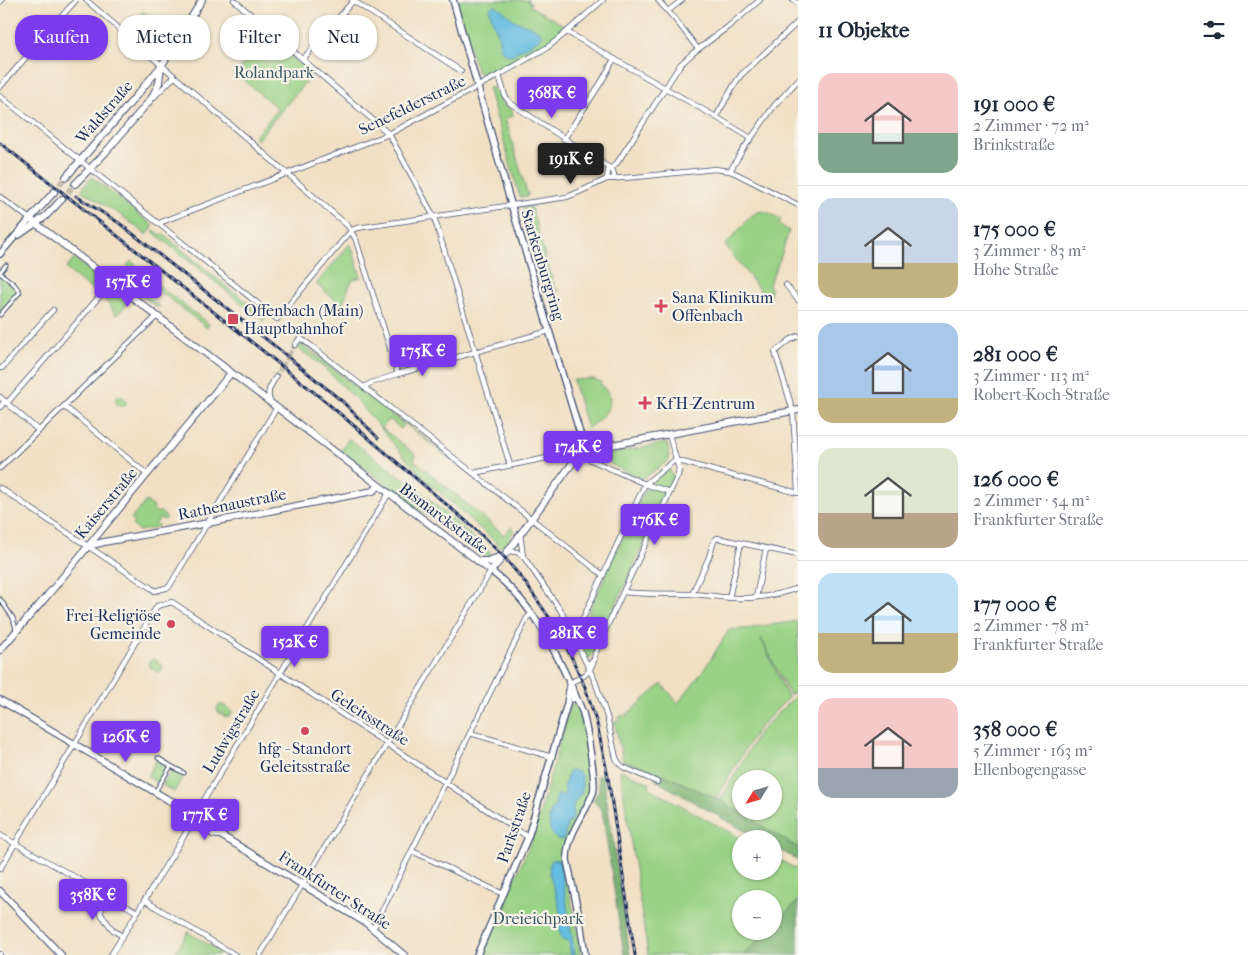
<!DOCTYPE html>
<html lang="de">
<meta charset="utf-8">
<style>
body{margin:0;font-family:"IM FELL French Canon",serif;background:#f2f2f3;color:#1f2937;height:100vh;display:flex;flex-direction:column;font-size:19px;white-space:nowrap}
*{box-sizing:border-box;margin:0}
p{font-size:16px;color:#747a83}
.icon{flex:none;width:28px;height:28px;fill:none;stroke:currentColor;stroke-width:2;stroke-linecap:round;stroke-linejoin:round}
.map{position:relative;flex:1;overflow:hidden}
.drawer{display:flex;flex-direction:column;background:#fff;width:450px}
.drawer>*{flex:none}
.banner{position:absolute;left:15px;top:15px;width:475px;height:45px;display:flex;gap:10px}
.needle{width:32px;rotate:233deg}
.controls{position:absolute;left:732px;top:770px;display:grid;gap:10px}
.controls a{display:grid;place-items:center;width:50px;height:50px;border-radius:50%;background:#fff;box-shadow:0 1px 4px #0004;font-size:25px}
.price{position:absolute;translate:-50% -42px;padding:0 11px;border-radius:5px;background:#7c3aed;color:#fff;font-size:16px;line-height:32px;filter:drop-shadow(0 1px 2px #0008)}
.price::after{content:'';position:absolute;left:50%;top:30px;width:15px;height:11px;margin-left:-8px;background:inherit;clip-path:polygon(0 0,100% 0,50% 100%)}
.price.current{background:#222;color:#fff}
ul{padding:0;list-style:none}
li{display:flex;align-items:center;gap:15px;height:125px;padding:0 20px}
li+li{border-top:1px solid #e0e1e3}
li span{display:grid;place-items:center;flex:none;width:140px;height:100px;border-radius:15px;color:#555}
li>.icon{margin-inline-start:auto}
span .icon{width:60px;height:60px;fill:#fffc;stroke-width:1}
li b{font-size:21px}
h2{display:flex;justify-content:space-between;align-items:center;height:60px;padding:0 20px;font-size:21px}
.tag{padding:0 18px;border-radius:20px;background:#fff;box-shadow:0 1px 4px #0004;font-size:18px;line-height:45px}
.tag.current{background:#7c3aed;color:#fff}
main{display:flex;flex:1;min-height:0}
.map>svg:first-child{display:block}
</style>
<main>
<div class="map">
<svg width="798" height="955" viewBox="0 0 798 955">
<rect width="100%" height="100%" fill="#f7f3e8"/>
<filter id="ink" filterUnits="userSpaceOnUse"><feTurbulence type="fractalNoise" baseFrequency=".02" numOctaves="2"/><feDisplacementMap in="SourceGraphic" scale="10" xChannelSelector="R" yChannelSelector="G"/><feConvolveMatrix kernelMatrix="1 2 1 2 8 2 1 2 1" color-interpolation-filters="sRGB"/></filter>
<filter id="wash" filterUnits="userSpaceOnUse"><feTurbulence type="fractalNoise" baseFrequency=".0096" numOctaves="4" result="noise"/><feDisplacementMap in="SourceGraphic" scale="20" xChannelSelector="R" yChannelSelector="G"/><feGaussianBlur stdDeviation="1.12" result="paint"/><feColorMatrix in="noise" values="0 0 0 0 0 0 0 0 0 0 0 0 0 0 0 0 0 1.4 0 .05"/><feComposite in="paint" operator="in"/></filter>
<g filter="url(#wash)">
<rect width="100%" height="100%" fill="#f1e0c4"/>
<g fill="#99d285" stroke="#5a8072" fill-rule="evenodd">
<path d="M456,0H529L528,2L531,3L530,6L567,27L555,39L544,47L485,77L484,75L481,74L480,72H477Z"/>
<path d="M143,11L147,15L149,14L155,18L137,38L124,27L133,17L136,19Z"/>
<path d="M267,35L313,73L257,140L254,137L278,109L238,75L235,77L233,75H234L238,69L241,71L243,68L240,66H242L245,63L244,61L247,63L250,60L248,58H250L254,54L253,52L255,53L259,49L257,48L258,47L259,48L263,44L262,41L264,43L265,42L263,40H265L267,37Z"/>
<path d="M490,86L497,92L502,104L512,110L513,116L505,118L528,196L520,197L488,88Z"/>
<path d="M92,177L152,225L153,227L147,235L122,216L81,190Z"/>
<path d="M531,207L555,290L558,289L557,296L560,301L551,304L523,209Z"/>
<path d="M761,211L767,212L781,219L779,224L789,231L780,259L769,284L771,289L769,302L725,245L730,240L750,217L754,214Z"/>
<path d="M154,230L161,235L162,233L233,292H235L267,318L264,321L259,317L153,232Z"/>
<path d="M349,245H351L361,277L352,280L342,305L316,284Z"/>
<path d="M74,259L130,300L122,310L116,315L107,302L66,269Z"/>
<path d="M131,261L162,288L209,324L207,328L201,323L137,274L134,273L131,274L127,265Z"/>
<path d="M0,274L19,292L0,312Z"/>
<path d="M131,285L136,287L160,307H156L129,286Z"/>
<path d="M302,345L404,425L401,429L389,419L382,428L416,455L414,460L504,535L511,527L515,530L504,546L502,548L421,476L354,397L322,366L298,348Z"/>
<path d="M310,347L452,459L451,460L309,348Z"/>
<path d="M588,379H593L601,382L600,383L608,393L609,392C613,411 600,419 587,429L573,380Z"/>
<path d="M118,395C123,396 125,399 126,403L125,406H120L117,404L115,399Z"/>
<path d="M349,439L415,487L489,551L491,555L487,556L467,545L341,450Z"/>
<path d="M666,443L668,445L669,460L644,478H639L612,465V464L608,462L609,454Z"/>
<path d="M669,469L674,478L669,488L652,484L651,483Z"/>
<path d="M646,488C652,487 660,490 665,493L666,496L592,656L589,658H587L577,637Z"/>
<path d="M146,501L154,507L153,509L157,513L159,511L167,518L164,520L160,518L156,524L159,526L158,527L139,531L132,525L134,522L131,519Z"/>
<path d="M798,621V689L790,696L761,638L788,698L757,730L716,798L657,772L623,761L615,725V721L619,720L618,717L626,715L662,684L678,703L705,668L729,630L755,628V627Z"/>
<path d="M152,659C156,660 162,664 163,668L161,671L157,672L149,666L148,663Z"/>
<path d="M798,693V848L720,801L759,732ZM741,779H774V811H741Z"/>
<path d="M221,704L231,710L232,712L230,716L226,717L218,712L217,707Z"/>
<path d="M574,704L577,705L581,714L588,750L593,786L561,850L580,944V955H482L533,837L570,706L574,705Z"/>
<path d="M157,759L168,766L158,783L147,776Z"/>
<path d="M173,768L184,775L174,792L162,785Z"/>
<path d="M620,770L650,783L649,788L742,839L741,871H774V857L798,870V901L774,924V899H741V931H767L743,955H648Z"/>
<path d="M188,932L220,952L218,955H179L176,952Z"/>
</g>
<g fill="#7ab472" stroke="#4a7268">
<path d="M657,772L716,798L798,848V860L774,847V839H759L655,780Z"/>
<path d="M603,775L630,955H624L602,810L593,801L599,790L597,776Z"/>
<path d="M798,901V955H743L767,931H774V924Z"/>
</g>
<g fill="#63bce1" stroke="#3f76a0">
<path d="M494,5C503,8 508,17 516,21C525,25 536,26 541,34L540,39L527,46L512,55C507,55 503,54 501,49C499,46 499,41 499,37C496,27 490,18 490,8Z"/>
<path d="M570,770L578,772L582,776V792L573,805V818L567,825L564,838L560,840C549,837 547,822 551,812C552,809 554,807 555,805C556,802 556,799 556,796L558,795L564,796L565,793L564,785Z"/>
<path d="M554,859L559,861L561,869L575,955H571L569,943L567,940L562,939C556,925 561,918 559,906C557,891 547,879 550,862Z"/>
</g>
</g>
<g filter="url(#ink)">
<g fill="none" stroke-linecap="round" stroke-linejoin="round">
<path stroke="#c6bdb0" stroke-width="4.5" stroke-dasharray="4.5 2" stroke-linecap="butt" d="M276,377L295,345"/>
<g stroke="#c6bdb0" stroke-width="6" stroke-dasharray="6 3" stroke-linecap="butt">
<path d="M54,192L66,177"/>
<path d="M62,199L75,184"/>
</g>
<defs>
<g id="pedestrian">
<path d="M0,272L6,265"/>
<path d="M0,273L14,284L20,292L0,315"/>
<path d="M494,561V562L491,564L489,563Z"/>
<path d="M0,599L13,618L16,629"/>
<path d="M593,660L589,666L588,663Z"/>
<path d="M571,690L574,694V700H572Z"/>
<path d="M158,758L171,766"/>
<path d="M155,792L171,766L184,773"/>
</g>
<g id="minor">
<path d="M86,0L348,226L356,240L398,374"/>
<path d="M234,0L389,134L434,217L510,465"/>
<path d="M352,0L461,71"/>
<path d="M658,0L679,24L698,49"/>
<path d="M793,0L798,4"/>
<path d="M0,2L2,0"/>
<path d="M668,11L682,0"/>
<path d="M567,32L716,117L751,138"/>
<path d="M303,59L353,1"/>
<path d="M499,75L505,96L510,103L611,169L613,171L615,179"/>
<path d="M0,87L76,0"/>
<path d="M0,96C92,171 185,244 277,319L344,239L352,230L357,228L567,197L579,192L607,179L636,177L715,169L730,171L737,174L798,205"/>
<path d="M154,97L172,79L175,77"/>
<path d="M716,117L734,85L741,75L798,22"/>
<path d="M564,139L602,81L614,59"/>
<path d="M730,171L742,151L774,106L798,80"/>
<path d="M607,179L608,171L617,163L621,157L680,65L693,53L729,26L760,0"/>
<path d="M0,197L30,219"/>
<path d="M159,223L389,134L499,75L548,47L562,36L603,0"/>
<path d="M786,285L798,300"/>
<path d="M798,336L790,340L775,352L793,411L798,492"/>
<path d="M295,345L300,338L310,345L603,575"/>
<path d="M0,368H2C19,349 35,329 53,310"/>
<path d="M364,387L371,383L398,374L549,331"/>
<path d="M0,397L39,431"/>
<path d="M270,401C266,391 271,385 276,377"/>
<path d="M7,403L112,282"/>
<path d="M0,407L5,401"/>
<path d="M63,407L69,410L142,470L147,475"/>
<path d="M0,468L157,316"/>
<path d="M474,473L585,450L591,460L645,484L670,492"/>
<path d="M0,488L151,588L155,591L169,587L277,407"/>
<path d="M520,534L523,556L561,611L595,681L607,717L616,758L619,763L623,767L657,782"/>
<path d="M508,551L517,552L523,556"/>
<path d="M624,592C645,595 668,593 690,594C700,594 711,596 721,597C747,600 773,597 798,588"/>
<path d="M692,594L709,557L714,541L717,538L798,555"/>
<path d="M756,597L766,549"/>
<path d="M729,598L741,543"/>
<path d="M574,638L645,484L675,460L798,493"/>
<path d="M570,683L585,675L589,671L594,661L595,654L608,624L678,475L679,469L669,435"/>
<path d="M470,733L552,757"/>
<path d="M0,835L137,912"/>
<path d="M412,851L503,894"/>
<path d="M0,869L157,606L172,602L528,837"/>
<path d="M108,896L100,913L113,930L122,936"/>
<path d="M144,900L235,955"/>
<path d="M373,929L527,618L532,613"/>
<path d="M0,954V955"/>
<path d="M111,955L184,836L204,800L389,493"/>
<path d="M260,955L491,571"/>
</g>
<g id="tertiary">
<path d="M453,0L511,204L585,450"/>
<path d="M19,235L35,224"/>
<path d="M0,254L30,219"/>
<path d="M491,571C532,602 553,646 574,692C577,699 580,706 583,713C586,726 597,783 593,793C584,816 566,835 567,860L580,921L585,955"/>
<path d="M477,955L528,837L567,704L570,684"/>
</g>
<g id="secondary">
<path d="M66,177L115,121L162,65L202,0"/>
<path d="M75,184L105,153L151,99L159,83L161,66"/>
<path d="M54,192L30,219L491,571L508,551L571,465L585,450L798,410"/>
<path d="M35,224L46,216L62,199"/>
<path d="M88,546L104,542L208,523L373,491L379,486"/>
<path d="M478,561H487L502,556"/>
<path d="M0,650L47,596L231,373"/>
<path d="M0,700L167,799L197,824L213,834L218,835"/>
<path d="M167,799L176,803L187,809L222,836L366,923L404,955"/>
<path d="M0,891L61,955"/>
</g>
</defs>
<use href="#pedestrian" stroke="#3b4a6d" stroke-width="5"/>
<use href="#minor" stroke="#3b4a6d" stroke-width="6"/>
<use href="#tertiary" stroke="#3b4a6d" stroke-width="8"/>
<use href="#secondary" stroke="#3b4a6d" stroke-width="8"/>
<use href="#pedestrian" stroke="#fff" stroke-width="3"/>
<use href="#minor" stroke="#fff" stroke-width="4.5"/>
<use href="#tertiary" stroke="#fff" stroke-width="5.5"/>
<use href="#secondary" stroke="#fff" stroke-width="6"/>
<defs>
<g id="rail">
<path d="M0,143L263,351L326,402L473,527L504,557L524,581L551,620L571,656L585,687L597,724L608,777L635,955"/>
<path d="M76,196L119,223L281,351L343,402L378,438"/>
</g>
</defs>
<use href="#rail" stroke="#1b2f5e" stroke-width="3"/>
<use href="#rail" stroke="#f7f3e8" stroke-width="1" stroke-dasharray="4" stroke-linecap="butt"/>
</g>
</g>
<g fill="#d1495b" stroke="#f7f3e8" stroke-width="2">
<path d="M658.5 298.5h5v5h5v5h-5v5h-5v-5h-5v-5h5z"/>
<rect x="227" y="313" width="12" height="12" rx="2.5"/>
<path d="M642.5 395.5h5v5h5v5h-5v5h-5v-5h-5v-5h5z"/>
<circle cx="171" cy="624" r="5"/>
<circle cx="305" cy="731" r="5"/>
</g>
<g text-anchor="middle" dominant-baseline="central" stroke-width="4.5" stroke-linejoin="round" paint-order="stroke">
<g font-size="16" fill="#3a5868" stroke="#f7f3e8">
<text x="274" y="72">Rolandpark</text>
<text x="538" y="918">Dreieichpark</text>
</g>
<g font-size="16" fill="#1b2f5e" stroke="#f7f3e8">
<text transform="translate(412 105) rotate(-26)">Senefelderstraße</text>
<text transform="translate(104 112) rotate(-49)">Waldstraße</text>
<text transform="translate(543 265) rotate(73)">Starkenburgring</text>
<text transform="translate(106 503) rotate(-50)">Kaiserstraße</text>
<text transform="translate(232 504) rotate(-11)">Rathenaustraße</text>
<text transform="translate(444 518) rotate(37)">Bismarckstraße</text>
<text transform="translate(370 717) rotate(33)">Geleitsstraße</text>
<text transform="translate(231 731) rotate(-59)">Ludwigstraße</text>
<text transform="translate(514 827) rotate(-71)">Parkstraße</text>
<text transform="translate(335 890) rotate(33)">Frankfurter Straße</text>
</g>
<g font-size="16" fill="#1b2f5e" stroke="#f7f3e8" text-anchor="start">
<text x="672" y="297">Sana Klinikum<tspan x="672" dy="18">Offenbach</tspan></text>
<text x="244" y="310">Offenbach (Main)<tspan x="244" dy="18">Hauptbahnhof</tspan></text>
<text x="656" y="403">KfH-Zentrum</text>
<text x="161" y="615" text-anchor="end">Frei-Religiöse<tspan x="161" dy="18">Gemeinde</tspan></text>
<text x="305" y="748" text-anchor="middle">hfg - Standort<tspan x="305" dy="18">Geleitsstraße</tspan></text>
</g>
</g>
</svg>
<div class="controls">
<a><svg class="needle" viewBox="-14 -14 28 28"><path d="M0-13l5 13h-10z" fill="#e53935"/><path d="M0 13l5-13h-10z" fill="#747a83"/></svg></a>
<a>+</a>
<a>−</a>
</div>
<b class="price" style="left:552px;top:119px">368K €</b>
<b class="price current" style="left:571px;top:185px">191K €</b>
<b class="price" style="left:128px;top:308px">157K €</b>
<b class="price" style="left:423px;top:377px">175K €</b>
<b class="price" style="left:578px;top:473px">174K €</b>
<b class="price" style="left:655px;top:546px">176K €</b>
<b class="price" style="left:573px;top:659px">281K €</b>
<b class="price" style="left:295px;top:668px">152K €</b>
<b class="price" style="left:126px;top:763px">126K €</b>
<b class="price" style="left:205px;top:841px">177K €</b>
<b class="price" style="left:93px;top:921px">358K €</b>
<div class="banner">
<a class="tag current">Kaufen</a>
<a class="tag">Mieten</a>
<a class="tag">Filter</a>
<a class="tag">Neu</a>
</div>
</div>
<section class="drawer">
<h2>11 Objekte<svg class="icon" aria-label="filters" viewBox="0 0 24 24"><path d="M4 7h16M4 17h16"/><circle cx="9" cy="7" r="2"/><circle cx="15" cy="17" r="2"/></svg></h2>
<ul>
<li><span style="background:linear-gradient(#f6c9c9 60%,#7fa58c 0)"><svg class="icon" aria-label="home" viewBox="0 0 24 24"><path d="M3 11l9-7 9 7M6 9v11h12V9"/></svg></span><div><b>191 000 €</b><p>2 Zimmer · 72 m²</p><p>Brinkstraße</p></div></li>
<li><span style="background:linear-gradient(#c9d6e8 65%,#c2b280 0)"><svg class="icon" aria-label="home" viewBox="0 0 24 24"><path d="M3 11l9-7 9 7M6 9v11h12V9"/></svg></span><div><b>175 000 €</b><p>3 Zimmer · 83 m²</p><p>Hohe Straße</p></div></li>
<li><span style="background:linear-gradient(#a9c7e8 75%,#c2b280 0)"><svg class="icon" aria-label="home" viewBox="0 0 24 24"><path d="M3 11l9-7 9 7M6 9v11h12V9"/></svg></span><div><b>281 000 €</b><p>3 Zimmer · 113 m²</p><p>Robert-Koch-Straße</p></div></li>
<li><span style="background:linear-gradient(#dfe7d0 65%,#b9a48a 0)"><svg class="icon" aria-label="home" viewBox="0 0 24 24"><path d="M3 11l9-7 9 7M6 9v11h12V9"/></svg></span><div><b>126 000 €</b><p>2 Zimmer · 54 m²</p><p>Frankfurter Straße</p></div></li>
<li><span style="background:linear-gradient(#bfe0f5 60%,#c2b280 0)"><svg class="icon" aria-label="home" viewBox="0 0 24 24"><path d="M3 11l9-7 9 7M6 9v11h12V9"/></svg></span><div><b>177 000 €</b><p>2 Zimmer · 78 m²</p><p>Frankfurter Straße</p></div></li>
<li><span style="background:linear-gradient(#f6c9c9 70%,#9aa5b1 0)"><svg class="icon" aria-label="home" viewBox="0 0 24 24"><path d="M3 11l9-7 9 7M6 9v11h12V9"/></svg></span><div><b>358 000 €</b><p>5 Zimmer · 163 m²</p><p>Ellenbogengasse</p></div></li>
</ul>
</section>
</main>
